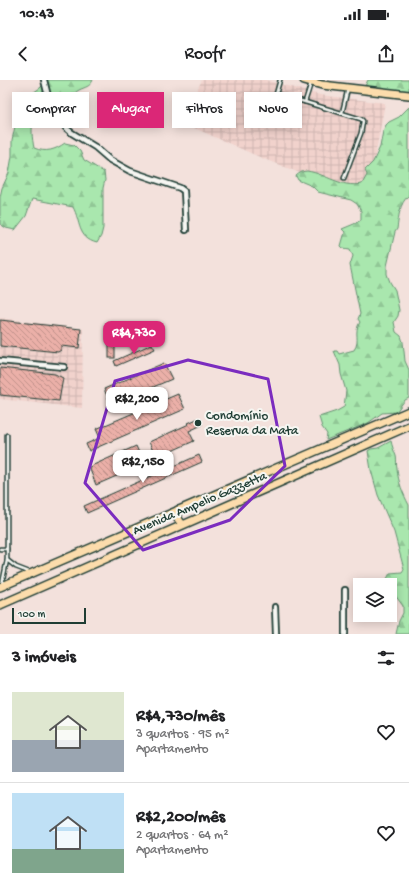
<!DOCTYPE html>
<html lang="pt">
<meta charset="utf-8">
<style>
body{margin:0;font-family:"Gochi Hand",sans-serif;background:#f2f2f2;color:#202124;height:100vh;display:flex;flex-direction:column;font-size:15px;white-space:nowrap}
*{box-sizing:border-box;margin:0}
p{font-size:13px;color:#757577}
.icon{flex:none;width:22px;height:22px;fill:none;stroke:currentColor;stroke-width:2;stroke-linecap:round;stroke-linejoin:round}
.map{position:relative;height:554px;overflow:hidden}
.details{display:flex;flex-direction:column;background:#fff;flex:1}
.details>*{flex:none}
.banner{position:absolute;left:12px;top:12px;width:385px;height:36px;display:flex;gap:8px}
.controls{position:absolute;left:353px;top:498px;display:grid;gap:8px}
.controls a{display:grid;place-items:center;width:44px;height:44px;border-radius:0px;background:#fff;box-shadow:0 2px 10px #0003;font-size:20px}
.scale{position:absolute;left:12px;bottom:10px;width:74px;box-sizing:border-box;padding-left:4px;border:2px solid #1f3d34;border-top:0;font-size:11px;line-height:14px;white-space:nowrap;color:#1f3d34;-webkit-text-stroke:3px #f6f6f2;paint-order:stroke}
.price{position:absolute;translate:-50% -34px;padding:0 9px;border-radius:8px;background:#fff;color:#222;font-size:13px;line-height:26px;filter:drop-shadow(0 1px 2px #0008)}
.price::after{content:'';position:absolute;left:50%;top:24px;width:12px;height:9px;margin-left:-6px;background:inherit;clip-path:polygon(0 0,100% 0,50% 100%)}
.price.on{background:#db2777;color:#fff}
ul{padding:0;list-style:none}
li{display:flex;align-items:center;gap:12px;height:100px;padding:0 12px}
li+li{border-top:1px solid #e0e0e0}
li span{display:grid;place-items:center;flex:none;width:112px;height:80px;border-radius:0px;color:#555}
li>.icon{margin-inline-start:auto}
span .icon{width:48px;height:48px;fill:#fffc;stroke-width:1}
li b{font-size:17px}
h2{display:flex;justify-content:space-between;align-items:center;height:48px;padding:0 12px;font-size:17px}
.chip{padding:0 14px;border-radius:0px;background:#fff;box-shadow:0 2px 10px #0003;font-size:14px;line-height:36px}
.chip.on{background:#db2777;color:#fff}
.status{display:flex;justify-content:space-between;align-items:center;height:28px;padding:0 20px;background:#fff;direction:ltr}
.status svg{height:11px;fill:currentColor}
header{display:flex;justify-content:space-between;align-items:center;height:52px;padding:0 12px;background:#fff;font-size:18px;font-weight:600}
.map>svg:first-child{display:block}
</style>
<div class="status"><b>10:43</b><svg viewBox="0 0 49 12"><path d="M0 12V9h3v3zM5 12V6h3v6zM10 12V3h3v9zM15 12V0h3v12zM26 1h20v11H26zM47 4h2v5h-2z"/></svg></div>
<header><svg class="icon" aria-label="back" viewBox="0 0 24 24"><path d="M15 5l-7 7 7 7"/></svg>Roofr<svg class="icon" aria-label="share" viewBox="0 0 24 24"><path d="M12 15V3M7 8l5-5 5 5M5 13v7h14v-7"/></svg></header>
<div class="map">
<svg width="409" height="554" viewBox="0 0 409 554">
<defs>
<pattern id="industrial-grid" width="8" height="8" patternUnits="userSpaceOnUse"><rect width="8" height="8" fill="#f1d2cc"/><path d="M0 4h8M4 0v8" fill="none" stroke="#ceb5b0"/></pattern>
<pattern id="forest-firs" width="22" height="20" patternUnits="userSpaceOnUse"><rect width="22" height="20" fill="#a9e7ae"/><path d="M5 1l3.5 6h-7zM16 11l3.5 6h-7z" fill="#91c796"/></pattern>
<pattern id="building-back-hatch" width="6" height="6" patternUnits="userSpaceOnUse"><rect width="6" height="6" fill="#ebb0a8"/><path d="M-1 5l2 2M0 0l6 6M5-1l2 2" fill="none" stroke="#be908a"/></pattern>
</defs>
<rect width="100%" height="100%" fill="#f3e1dc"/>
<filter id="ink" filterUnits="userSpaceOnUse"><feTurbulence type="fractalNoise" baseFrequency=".025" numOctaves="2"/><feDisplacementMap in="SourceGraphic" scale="8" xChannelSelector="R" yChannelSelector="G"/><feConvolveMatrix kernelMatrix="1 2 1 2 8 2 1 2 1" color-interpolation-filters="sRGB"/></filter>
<g filter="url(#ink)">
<g fill="url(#industrial-grid)">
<path d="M202,0H265L320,15L385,23L368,114L308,96L264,79L181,42Z"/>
<path d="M0,238L83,249L82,328L0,319Z"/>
</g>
<g fill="url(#forest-firs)" stroke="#649271">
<path d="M48,0H93C90,7 85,7 79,10C74,13 70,16 65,18C61,20 57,20 53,21C30,32 30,47 34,68C46,73 55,70 65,63L74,65L80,71L84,80L104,92L105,100L103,108V148L101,156L97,163C77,158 81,142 73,127L32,119L26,136L15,150L6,148L0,144V117L2,108L9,93L12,76V60L18,33L24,19L40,8Z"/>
<path d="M368,0H409V12L365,6Z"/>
<path d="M409,27V115C399,124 399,136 397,149L395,152L387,186V194L390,202L395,210L399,230L398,236L394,242L396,252L401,256L403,262L405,281L409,290V318L405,320L396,332L382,333L368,343L326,360L327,354L322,347L319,337L337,331L344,327L346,311L341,294L340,285L334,271H337L339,274L354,270C361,260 353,253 360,242L358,239L360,234L350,185L353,176L350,169L343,168L341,166L345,152L342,149L354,144L361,140V131L357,124L351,120L318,112L312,106L298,100L296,96C299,93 303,91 307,91C327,94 340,108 362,104L367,95L365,90L373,82L380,67L383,51L386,45L389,42L399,37Z"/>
<path d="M391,361C392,366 394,371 396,376C397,380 396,385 397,389C398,401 403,414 409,425V554H396L399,541L403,533V526L392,511L387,499L390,493L402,492L404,489L394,452L378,415L371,390L368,371L371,369L378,368Z"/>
</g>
<g fill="url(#building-back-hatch)" stroke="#1f3d34">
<path d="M0,240L81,249L79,268L61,266V270L58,272L0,266Z"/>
<rect x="109" y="256" width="6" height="22"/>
<path d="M152,264L155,269L116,286L114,281Z"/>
<path d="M164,283L172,299L111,325L104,309Z"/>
<path d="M0,288L55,294L63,298L59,321L0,315Z"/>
<path d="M178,314L185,329L89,371L86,364L100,358L96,349Z"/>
<path d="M199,338L202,345L189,351L194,361L156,378L149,362L189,344L188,343Z"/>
<path d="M136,366L144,384L96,405L89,387Z"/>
<path d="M199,375L202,382L87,433L84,426Z"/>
</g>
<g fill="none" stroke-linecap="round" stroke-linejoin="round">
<defs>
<g id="service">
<path d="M280,0L276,14L305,22L311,3"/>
<path d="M305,22L361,39L363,41L361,53L344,98"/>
<path d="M342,33L348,8"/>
<path d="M0,469H7"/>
<path d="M7,480L16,487L29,492"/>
<path d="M2,504L7,480V355"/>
</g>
<g id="minor">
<path d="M44,0L49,20L66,48L72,53L95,67L110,80L130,91L180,108L184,111L186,150"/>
<path d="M0,281L64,287"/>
<path d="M275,527L276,554"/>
<path d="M345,554V510"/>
</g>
<g id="primary">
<path d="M304,0L322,5L409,15"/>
<path d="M178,430V439L182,444"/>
<path d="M0,507L409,331"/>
<path d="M0,525L409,346"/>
</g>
</defs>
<use href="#service" stroke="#1f3d34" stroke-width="5.5"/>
<use href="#minor" stroke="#1f3d34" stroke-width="8"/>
<use href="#primary" stroke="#1f3d34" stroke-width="10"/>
<use href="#service" stroke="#f6f6f2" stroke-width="2.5"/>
<use href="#minor" stroke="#f6f6f2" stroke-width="4.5"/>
<use href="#primary" stroke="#fcdcac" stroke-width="7"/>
</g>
</g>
<path fill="none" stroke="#7b2cbf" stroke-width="3" stroke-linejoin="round" d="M188,280L268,299L285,386L230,440L143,470L85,403L115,301Z"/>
<circle fill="#1f3d34" stroke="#f6f6f2" stroke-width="1.5" cx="198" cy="343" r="4"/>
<g text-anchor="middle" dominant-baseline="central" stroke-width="4" stroke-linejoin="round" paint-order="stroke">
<g font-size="13" fill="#1f3d34" stroke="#f6f6f2" text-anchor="start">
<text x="206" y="336">Condomínio<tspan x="206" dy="15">Reserva da Mata</tspan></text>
</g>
<g font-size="13" fill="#1f3d34" stroke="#f6f6f2">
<text transform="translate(200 424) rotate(-23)">Avenida Ampelio Gazzetta</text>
</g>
</g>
</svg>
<div class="controls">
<a><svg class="icon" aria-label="layers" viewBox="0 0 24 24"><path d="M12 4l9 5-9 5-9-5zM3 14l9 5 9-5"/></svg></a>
</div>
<div class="scale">100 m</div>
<b class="price on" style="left:134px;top:275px">R$4,730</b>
<b class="price" style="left:137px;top:341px">R$2,200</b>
<b class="price" style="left:143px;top:404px">R$2,150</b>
<div class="banner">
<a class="chip">Comprar</a>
<a class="chip on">Alugar</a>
<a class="chip">Filtros</a>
<a class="chip">Novo</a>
</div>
</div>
<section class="details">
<h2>3 imóveis<svg class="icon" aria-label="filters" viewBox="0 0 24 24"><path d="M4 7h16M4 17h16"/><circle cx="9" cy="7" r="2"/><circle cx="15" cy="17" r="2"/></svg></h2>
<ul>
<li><span style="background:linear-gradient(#dfe7d0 60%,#9aa5b1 0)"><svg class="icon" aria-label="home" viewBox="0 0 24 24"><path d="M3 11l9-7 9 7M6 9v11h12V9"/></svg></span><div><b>R$4,730/mês</b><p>3 quartos · 95 m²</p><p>Apartamento</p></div><svg class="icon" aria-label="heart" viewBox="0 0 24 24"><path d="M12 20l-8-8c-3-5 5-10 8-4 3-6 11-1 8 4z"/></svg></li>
<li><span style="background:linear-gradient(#bfe0f5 70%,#7fa58c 0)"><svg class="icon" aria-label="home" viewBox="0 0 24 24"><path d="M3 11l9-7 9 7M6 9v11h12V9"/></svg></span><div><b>R$2,200/mês</b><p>2 quartos · 64 m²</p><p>Apartamento</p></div><svg class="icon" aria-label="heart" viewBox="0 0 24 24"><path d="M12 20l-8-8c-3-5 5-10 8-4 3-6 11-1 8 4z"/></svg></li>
</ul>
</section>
